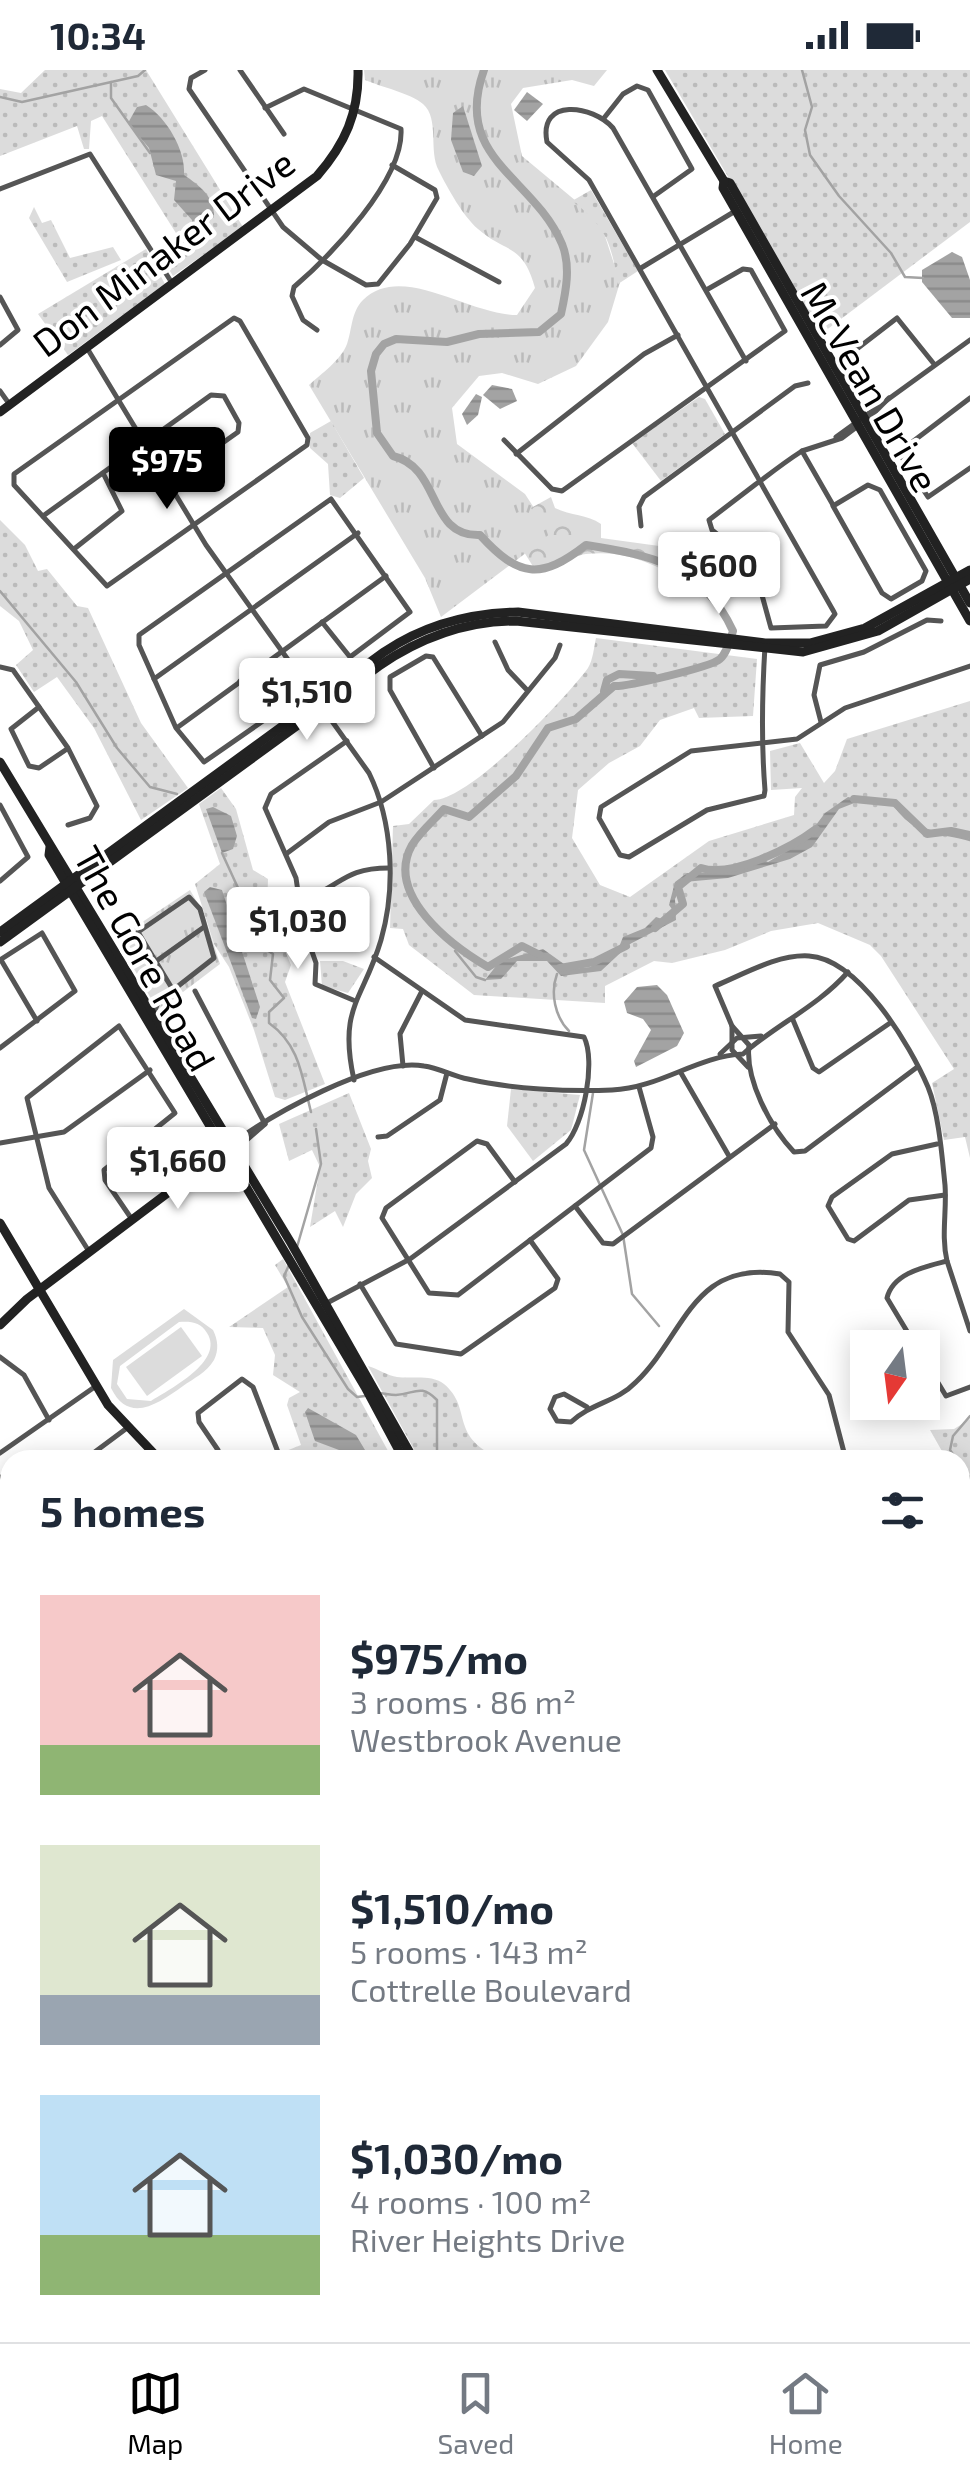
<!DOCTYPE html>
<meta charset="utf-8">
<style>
body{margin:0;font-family:"Exo 2",sans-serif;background:#f6f6f7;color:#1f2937;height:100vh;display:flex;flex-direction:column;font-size:38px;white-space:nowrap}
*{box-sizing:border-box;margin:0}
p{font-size:32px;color:#747a83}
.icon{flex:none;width:55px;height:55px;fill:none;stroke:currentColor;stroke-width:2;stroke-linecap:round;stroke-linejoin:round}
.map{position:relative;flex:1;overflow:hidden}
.details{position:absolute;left:0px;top:1380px;width:970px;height:892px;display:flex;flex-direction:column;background:#fff;border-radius:30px 30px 0 0;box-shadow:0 5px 25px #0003}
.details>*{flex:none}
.needle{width:65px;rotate:194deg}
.fabs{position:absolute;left:850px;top:1260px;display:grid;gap:20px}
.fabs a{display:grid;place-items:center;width:90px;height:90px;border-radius:0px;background:#fff;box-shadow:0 5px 25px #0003;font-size:50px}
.price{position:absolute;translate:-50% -85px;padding:0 22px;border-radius:10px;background:#fff;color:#222;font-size:32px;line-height:65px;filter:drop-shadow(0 2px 5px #0008)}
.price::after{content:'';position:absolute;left:50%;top:60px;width:30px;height:22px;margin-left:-15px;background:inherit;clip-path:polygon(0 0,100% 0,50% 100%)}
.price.on{background:#000;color:#fff}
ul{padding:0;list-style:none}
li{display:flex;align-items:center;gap:30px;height:250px;padding:0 40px}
li span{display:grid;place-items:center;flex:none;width:280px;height:200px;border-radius:0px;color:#555}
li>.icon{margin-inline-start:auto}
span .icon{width:120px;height:120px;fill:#fffc;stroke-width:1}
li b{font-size:42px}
h2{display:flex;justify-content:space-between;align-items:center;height:120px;padding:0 40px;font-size:42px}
.status{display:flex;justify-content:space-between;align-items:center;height:70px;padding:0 50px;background:#fff;direction:ltr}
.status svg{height:28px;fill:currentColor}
.tabs{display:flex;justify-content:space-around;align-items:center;height:140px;border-top:2px solid #e0e1e3;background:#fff;font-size:28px;color:#747a83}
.tabs a{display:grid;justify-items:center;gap:5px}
.tabs .on{color:#000}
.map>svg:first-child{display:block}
</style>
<div class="status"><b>10:34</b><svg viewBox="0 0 49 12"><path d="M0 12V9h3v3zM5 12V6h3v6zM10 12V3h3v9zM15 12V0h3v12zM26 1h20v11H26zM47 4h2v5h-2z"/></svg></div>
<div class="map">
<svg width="970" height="2272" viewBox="0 0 970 2272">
<defs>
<pattern id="grass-tufts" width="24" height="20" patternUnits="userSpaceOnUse" patternTransform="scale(2.5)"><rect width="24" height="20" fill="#dcdcdc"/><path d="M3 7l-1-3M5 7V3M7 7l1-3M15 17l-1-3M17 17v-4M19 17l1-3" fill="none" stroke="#bbb"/></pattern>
<pattern id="forest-crowns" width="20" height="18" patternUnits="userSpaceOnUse" patternTransform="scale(2.5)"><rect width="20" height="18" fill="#dcdcdc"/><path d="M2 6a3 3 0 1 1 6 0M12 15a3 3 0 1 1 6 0" fill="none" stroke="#bbb"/></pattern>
<pattern id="park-dots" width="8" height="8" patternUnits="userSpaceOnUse" patternTransform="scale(2.5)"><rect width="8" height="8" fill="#dcdcdc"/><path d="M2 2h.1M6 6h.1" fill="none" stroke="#bbb" stroke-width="1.8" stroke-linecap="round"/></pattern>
<pattern id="water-rules" width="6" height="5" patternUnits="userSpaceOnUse" patternTransform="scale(2.5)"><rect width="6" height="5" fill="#a3a3a3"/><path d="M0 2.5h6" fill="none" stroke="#8b8b8b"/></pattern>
</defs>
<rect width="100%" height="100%" fill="#fff"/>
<g fill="url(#grass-tufts)">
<path d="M364,0H607L594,16L572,10L523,18L511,34L522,86L600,151L620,212L608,252L576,296L538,314L502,303L479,306L452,338L457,374L525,424L551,464L441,547L425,508L309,315C321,304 341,290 347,274C352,260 351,242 363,230C402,192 468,245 517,245L535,218C523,173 505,183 478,159C463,146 448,119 439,101C428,81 440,49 423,34C410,23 381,17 365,10Z"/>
<path d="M190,820L204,844L220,894L158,941L117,869Z"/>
</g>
<path fill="url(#forest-crowns)" d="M551,427L555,438C571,446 587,444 601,454V468L681,479L696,516C658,498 632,479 586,484C565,487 556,503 534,498L524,482L550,464L531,438Z"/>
<g fill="url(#park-dots)">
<path d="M45,0H146L243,157L173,206L160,185L181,171L102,46L91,51L89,79H84L77,56L0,86V19L21,23Z"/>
<path d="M665,0H970V152L821,264Z"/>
<path d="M591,120L638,201L618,214C611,172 606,156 572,131Z"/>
<path d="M34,137L42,153L51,150L70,188L113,177L121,190L67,212L29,148Z"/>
<path d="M146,179L165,214L68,285L38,244Z"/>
<path d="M699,327L705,329L725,364L661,411L632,373Z"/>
<path d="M331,351L364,408L340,428L330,425L328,394L310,378V363Z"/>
<path d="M0,450L25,475L38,501L47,499L77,536L88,538L141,653L188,718L141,750L94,658L57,607L34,622L16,595L33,580L19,551L0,536Z"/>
<path d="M596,568L757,589L753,646L699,648L694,638L660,650L640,676L609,693L578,720L572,768L600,815L630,827L709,771L794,745L795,727L802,718L771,720L770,681L800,673L824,713L835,701L847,669L970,631V1088L965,1067L944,1070L932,1013L954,999L881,886L870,875L818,853L771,861L725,880L672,893L654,891L605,916V933L474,925L409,875L403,859L390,858L393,756L409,754L434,730C471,729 565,629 588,598C593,590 594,577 596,568Z"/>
<path d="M221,718L236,739L253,800L268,809L267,837L291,895L285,912L325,1014L285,1030L275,1027L254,960L229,897L214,874L195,814L220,794L199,734Z"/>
<path d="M320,891H343L364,899L348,923L322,916Z"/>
<path d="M511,1019L580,1025L571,1060L533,1091L507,1056Z"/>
<path d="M349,1023L371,1079L368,1091L372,1108L356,1124L343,1157L335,1141L310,1157L320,1097L312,1080L289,1091L279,1054Z"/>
<path d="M283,1189L393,1390H284L281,1383L301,1375L287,1335L289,1328L300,1322L273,1305L275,1285L263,1258L229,1257L288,1217L275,1195Z"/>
<path d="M368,1296C378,1299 388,1306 397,1307C413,1309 431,1304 444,1314C474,1339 447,1368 504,1390H420Z"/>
<path d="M970,1349V1430L960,1413V1390H947L930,1360L954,1359Z"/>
<path d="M0,1508L10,1563V1718L0,1720Z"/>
<path d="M10,1734V1870L0,1847V1736Z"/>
<path d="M960,1928L970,1944V2197L960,2202Z"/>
<path d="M9,2078L10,2150L3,2154L0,2080Z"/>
</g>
<g fill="#dcdcdc" fill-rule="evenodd">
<path d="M184,1239L213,1260C218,1270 219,1280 214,1290C207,1302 193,1309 183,1316C159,1333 129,1355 111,1318L113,1290ZM179,1252C190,1251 201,1252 207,1263C225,1291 170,1319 151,1331L127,1329L117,1314L120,1296Z"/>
<path d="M181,1257L202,1286L147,1326L126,1297Z"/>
<path d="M970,2028V2076L960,2082V2035Z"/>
</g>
<g fill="url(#water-rules)">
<path d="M527,22L543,34L527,51L514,40Z"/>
<path d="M146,35C167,48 186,81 184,105C199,115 215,127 214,147L199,160L193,159L192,150L174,130L176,111L156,105L149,78L128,53L137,37Z"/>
<path d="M463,36L482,96L474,106L463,102L451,70L453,43Z"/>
<path d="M952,182L962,187L970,210V248H952L922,212V200Z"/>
<path d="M492,315L512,319L517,331L500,339L483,325Z"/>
<path d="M476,324L482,327L478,345L467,355L462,344Z"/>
<path d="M848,727L862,730L839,739L812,777L790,789L728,808L684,812L675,829L676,850L630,874L601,901L561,906L547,891H517L501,909L485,910L500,891L543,879L571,899L590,897L617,882L623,867L645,858L656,847L668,851L674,842L669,835L675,812L687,803L725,802L762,789L768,792L804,771L825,743Z"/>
<path d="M213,737L231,746L237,766L233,779L222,783L206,739Z"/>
<path d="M210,817L222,820L260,937L256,949L252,948L204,822Z"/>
<path d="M657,915L667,925L684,963L677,976L636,997L634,991L651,960L643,949L627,943L624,932L637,917Z"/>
<path d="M308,1338L356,1365L371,1390H334L339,1380L315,1371L305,1342Z"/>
<path d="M9,1753H10V1831L0,1819V1754Z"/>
</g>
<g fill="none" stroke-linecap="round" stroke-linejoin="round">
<g stroke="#a3a3a3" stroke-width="2.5">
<path d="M802,0L812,37L805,60L810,85L839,126L891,183L905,207L923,208"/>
<path d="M111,12V28L150,83"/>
<path d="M0,27L22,32L138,6L145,0"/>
<path d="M193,156V166"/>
<path d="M0,521L76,612L117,678L150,717L177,724"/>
<path d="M862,730L894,734C914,765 938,761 970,770"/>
<path d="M222,783L255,855V872L273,884L270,910L284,928L269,942V953C300,975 302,1007 311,1042"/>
<path d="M455,881L476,907L485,910"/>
<path d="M557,904C550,923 555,947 569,961"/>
<path d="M593,1023L584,1080L623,1165L632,1224L659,1256"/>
<path d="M297,1177L321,1094L316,1059"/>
<path d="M289,1195L284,1206L302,1247L348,1319L357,1327L365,1326"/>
<path d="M378,1323C384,1323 389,1325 396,1325C415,1324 420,1313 437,1330V1390"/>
<path d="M957,1390L950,1380L953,1366L970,1346"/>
<path d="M960,1394L970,1408"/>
<path d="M0,1645L10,1656"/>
<path d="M594,2262L595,2272"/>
<path d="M790,2262L795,2272"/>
<path d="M237,2272L238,2262"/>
</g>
<g stroke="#a3a3a3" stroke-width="8">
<path d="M484,0C452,89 533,106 562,174C571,196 566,221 561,244L539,262L479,264L447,272L396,269L384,274L376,284L371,301L377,363L393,386C442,398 427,467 480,465C519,508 541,510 586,475C650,485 703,495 733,561C730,570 727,583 720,589C711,597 626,617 614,616L576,649L548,658L516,706L469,747L444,739C434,750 420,762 412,775C384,825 452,876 488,897L522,876L540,885"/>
<path d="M604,621L607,610L619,604L653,606"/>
<path d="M854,729L895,733L927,764L951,761L970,765"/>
<path d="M655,858L683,834L678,817L701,798C731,808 791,778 816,759"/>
<path d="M560,898L594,892L626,876"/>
</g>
<g stroke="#555" stroke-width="5">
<path d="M205,0L191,8L189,19L283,157L322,190L366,215L378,214L410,174L437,128L435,120L392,95"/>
<path d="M240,0L284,64"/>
<path d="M265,38L304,19L401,59C404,110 330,186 294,217L292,226L303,250L317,260"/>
<path d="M604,48L623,24L637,16L648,20L692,99L654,126"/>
<path d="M0,119L90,84L172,213"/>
<path d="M415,167L499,212"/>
<path d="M641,198L737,140"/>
<path d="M0,227L18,260L0,275"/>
<path d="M234,248L240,251L308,368L307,375L107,516L14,415V404Z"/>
<path d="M87,278L206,475L369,703C393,752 396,818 381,870C363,931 338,937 354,1010"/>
<path d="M849,285L897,248L934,294"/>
<path d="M746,291L613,58C593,35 538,27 547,72L589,110L757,406C759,410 761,413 763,417L834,542L835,544L826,556L771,558L760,518L733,477L712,460L709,450L756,414L763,409C776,399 788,390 802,381L842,368L858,356"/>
<path d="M0,321L10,335"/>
<path d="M970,328L903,379L901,386L928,427L970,398"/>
<path d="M867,350L889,328"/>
<path d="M836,367L970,270"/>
<path d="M504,370L552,419L562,421L785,261L751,200L743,199L708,219"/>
<path d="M802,381L833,435"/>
<path d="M516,384L644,284L678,265"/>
<path d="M868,415L880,420L926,501L922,511L891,529L882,523L833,436Z"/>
<path d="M43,446L211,325L224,326L239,353L238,362L169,411"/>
<path d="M641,456L639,437L644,427L795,316L808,313"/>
<path d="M74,479L122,441L103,403"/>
<path d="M495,572L508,600L527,620"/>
<path d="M765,576C762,625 761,671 765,720L764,726L707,740L629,787L620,785L599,748L601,737L691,681L797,669L845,638L970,596"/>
<path d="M0,597L13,600L68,678L97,736L90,748L68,755"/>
<path d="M154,609L358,463"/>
<path d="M240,611L264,644L263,651L204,692L176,658L139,575V565L331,429L410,542L350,587L322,552"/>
<path d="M39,637L11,659L29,696L39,698L67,679"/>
<path d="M821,652L814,625L820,595L864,582L927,550L941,551"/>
<path d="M178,657L386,506"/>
<path d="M347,671L271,724L265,738L296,808L303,856L316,893L315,914L353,930"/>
<path d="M434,698L390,620V607L426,586L433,587L482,666"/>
<path d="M0,735L28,787L0,811"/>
<path d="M286,784L329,752L381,732L503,652L555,588L560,575"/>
<path d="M301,828C341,820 339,798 389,798"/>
<path d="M0,890L42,863L75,921L0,978"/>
<path d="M1,890L37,951"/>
<path d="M155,892L204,857"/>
<path d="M195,921L265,1054"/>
<path d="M154,942L159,931L214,888L200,839L189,827L138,862L173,920"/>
<path d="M793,950L813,998L819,1002L890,953"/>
<path d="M732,956V980L748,997"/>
<path d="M720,984L737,968L761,966"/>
<path d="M403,996L400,964L422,921"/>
<path d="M916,998L805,1081L794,1082C770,1057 745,1009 749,975L732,956L715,916C744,904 778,884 809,886C859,889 910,975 928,1017C939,1044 942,1086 945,1115C947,1141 941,1165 947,1191C924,1197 893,1203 887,1228L917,1278"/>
<path d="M681,1003L729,1086"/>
<path d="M378,1067L387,1066L440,1030L447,1003"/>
<path d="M0,1073L64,1062L150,1000"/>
<path d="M937,1074L892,1084L832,1127L828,1136L848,1169L854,1171L909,1130L945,1125"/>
<path d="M230,1075C271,1045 372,987 424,996C439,998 453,1006 468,1009C512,1019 568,1022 612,1020C660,1018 697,986 743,984C777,954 817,937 848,902"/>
<path d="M234,1081L265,1054"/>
<path d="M515,1112L487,1074L477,1071L386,1138L382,1148L429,1223L458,1225L651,1078L653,1067L639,1017"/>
<path d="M575,1136L603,1173L613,1174L775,1054"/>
<path d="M90,1183L49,1118L27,1028L119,956L175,1043L104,1100L105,1110L131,1148"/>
<path d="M947,1191L970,1261"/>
<path d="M360,1214L396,1274L461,1284L555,1218L558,1209L530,1170"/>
<path d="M327,1233L410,1189L566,1074C584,1054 596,991 584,967L465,950L374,887"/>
<path d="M922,1286L946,1326L970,1317"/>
<path d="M0,1287L24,1305L49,1350"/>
<path d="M587,1337L564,1324L555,1327L550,1339L557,1351L571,1352C591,1333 617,1332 636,1312C685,1265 692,1190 780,1204L789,1212L788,1262L829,1325L846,1390"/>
<path d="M0,1383L96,1316"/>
<path d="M84,1390L127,1358"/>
<path d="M207,1390L218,1380L199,1352L198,1343L242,1309L253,1317L281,1390"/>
<path d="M0,1854L10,1878"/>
<path d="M0,1990L10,1986"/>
<path d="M0,2012L10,2061"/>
<path d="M0,2162L10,2179"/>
<path d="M58,2262L64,2272"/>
<path d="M121,2262L127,2272"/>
</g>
<g stroke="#222" stroke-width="9">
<path d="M657,0L724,111L730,113L970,533"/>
<path d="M724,111L723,118L970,551"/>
<path d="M0,342L317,106C345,74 359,43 358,0"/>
<path d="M0,692L291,1173L414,1390"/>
<path d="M50,777L49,785L365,1317L404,1390"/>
<path d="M0,862L384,582C424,555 470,543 518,542L765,573H810L865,558L970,500"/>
<path d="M0,872L379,596C420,568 466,551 516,551L803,582L878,561L970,509"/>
<path d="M0,1153L108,1335L160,1390"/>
<path d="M0,1255L27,1229L226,1079"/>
<path d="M0,1409L10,1426"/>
<path d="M960,1694L970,1686"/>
<path d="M960,1710L970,1703"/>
<path d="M0,1729L10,1727"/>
<path d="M926,2262L931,2272"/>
<path d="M163,2272L176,2262"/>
<path d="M183,2272L197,2262"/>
</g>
</g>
<g text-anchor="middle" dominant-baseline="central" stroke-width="8" stroke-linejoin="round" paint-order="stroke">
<g font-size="38" fill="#000" stroke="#fff">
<text transform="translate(163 182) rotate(-37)">Don Minaker Drive</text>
<text transform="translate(871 316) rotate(60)">McVean Drive</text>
<text transform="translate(146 888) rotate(61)">The Gore Road</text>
</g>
</g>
</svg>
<div class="fabs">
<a><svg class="needle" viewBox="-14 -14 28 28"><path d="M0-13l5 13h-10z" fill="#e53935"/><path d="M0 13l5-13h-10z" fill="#747a83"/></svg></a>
</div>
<b class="price on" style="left:167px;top:442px">$975</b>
<b class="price" style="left:719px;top:547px">$600</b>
<b class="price" style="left:307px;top:673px">$1,510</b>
<b class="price" style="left:298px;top:902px">$1,030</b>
<b class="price" style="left:178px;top:1142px">$1,660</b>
<section class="details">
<h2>5 homes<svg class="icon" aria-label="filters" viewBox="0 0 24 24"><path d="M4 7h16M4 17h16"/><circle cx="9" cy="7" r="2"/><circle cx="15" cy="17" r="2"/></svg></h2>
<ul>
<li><span style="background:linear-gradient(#f6c9c9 75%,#8fb573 0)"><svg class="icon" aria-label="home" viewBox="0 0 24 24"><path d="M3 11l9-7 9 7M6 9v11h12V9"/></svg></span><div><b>$975/mo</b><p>3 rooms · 86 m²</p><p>Westbrook Avenue</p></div></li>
<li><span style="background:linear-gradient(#dfe7d0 75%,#9aa5b1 0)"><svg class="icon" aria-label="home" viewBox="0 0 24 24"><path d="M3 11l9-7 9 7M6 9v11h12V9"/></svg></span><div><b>$1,510/mo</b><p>5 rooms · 143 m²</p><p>Cottrelle Boulevard</p></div></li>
<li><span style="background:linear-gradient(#bfe0f5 70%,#8fb573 0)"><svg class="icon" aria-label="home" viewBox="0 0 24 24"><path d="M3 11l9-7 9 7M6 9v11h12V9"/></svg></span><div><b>$1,030/mo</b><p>4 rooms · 100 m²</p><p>River Heights Drive</p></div></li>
</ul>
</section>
</div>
<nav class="tabs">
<a class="on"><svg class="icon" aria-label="map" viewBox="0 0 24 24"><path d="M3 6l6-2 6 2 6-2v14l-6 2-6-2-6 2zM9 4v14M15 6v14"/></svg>Map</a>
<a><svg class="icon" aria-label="saved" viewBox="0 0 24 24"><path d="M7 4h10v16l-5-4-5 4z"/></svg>Saved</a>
<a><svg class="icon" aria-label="home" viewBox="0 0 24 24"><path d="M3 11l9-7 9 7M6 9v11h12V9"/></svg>Home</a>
</nav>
